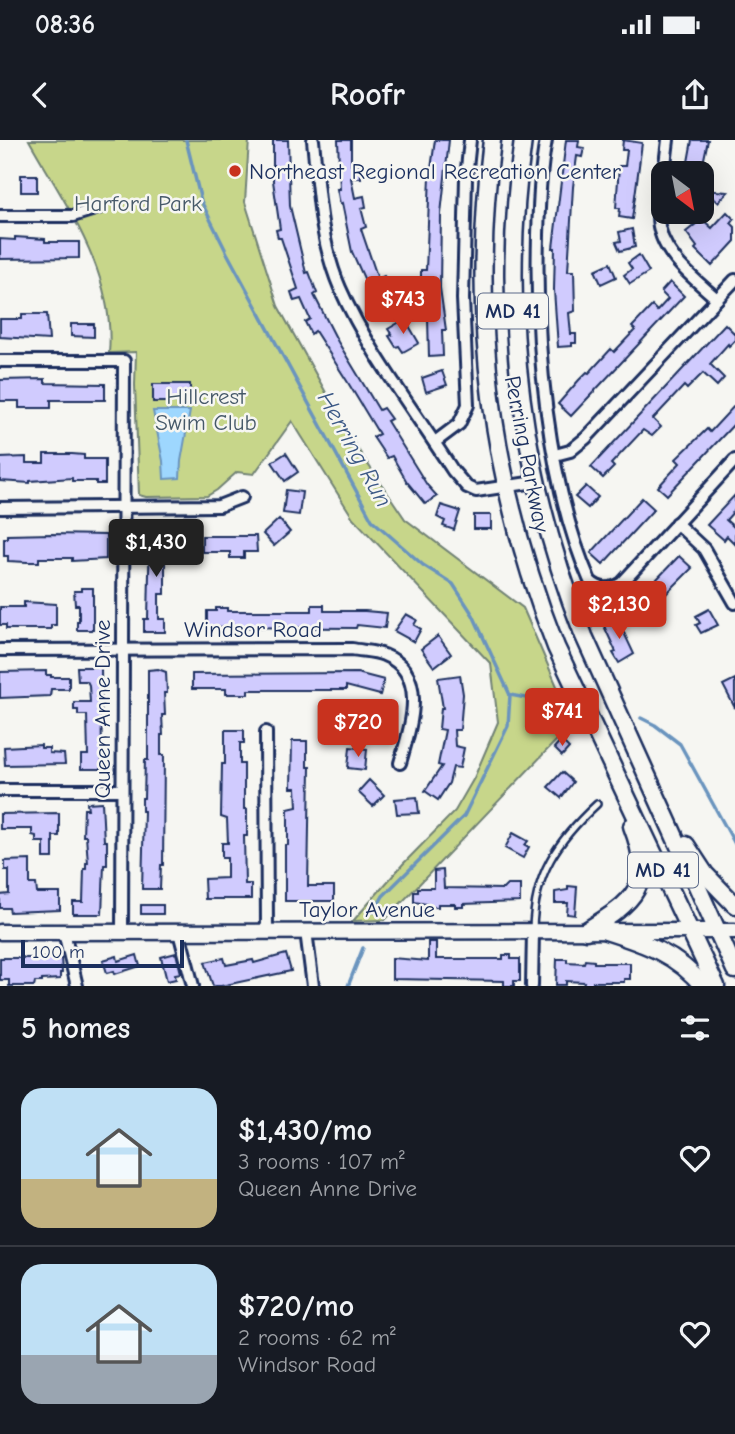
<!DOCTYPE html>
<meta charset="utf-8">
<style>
body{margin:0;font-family:"Comic Neue",sans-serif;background:#242831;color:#f1f3f6;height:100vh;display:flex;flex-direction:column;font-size:26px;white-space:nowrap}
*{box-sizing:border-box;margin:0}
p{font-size:23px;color:#9ea1a6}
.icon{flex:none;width:38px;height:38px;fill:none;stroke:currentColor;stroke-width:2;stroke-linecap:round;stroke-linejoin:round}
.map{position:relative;height:846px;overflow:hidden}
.side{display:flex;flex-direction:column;background:#171b24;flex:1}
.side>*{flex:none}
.needle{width:46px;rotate:148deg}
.buttons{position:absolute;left:651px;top:21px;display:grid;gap:14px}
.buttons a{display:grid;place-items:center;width:63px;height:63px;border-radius:14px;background:#171b24;box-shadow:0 7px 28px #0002;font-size:35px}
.scale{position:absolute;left:21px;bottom:18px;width:163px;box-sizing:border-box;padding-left:7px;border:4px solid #1b2f5e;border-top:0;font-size:19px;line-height:24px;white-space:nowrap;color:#1b2f5e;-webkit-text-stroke:5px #f6f6f2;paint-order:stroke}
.price{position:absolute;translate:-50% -60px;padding:0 16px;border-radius:7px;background:#c8321e;color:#fff;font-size:23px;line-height:46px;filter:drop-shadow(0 2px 4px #0008)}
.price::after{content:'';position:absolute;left:50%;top:42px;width:21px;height:16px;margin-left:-10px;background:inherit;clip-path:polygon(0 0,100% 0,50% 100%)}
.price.selected{background:#222;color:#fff}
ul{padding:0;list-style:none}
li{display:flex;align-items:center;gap:21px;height:175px;padding:0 21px}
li+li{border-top:2px solid #363941}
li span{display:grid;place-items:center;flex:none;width:196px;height:140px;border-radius:21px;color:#555}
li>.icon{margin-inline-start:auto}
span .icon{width:84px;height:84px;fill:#fffc;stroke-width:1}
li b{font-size:30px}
h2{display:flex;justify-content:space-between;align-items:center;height:84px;padding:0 21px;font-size:30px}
.status{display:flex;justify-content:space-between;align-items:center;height:49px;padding:0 35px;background:#171b24;direction:ltr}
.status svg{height:19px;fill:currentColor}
header{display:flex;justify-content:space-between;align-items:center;height:91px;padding:0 21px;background:#171b24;font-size:32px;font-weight:700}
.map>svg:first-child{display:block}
</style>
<div class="status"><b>08:36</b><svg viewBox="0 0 49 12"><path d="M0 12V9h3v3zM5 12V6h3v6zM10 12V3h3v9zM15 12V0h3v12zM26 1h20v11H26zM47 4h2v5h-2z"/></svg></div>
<header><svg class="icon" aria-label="back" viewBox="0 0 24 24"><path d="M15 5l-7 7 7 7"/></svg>Roofr<svg class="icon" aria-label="share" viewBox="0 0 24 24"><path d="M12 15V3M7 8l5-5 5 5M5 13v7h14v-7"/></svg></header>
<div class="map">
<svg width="735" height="846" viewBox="0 0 735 846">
<rect width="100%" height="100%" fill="#f6f6f2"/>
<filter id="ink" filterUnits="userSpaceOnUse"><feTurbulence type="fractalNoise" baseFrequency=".0143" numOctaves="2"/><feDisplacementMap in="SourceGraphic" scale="14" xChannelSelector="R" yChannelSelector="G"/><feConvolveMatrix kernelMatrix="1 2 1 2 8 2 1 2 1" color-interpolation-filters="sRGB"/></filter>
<g filter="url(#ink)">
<path fill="#c7d68a" stroke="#718274" stroke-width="2" d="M29,0H249L245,62L278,166L355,305L405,379L523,468L573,583L385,780L353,781L403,724L455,671L474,638L498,582L491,524L353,378L292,281L254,334L237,332L217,350L207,356L146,357L139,355L135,245L136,212L109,213C116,133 66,66 29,0Z"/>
<path fill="#9ed7fe" stroke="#6a94be" stroke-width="2" d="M153,271H190L181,321L180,338L164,339L163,321Z"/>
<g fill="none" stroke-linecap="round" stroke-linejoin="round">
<g stroke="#6a94be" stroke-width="3.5">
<path d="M186,0L201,61L227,113L372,380L423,425L453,444L473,475L510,555L508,586L464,676L383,756L374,772"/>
<path d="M510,555L532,559L563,572"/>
<path d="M641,578L655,585L680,604L735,704"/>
<path d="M348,846L363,808"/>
</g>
</g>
<g fill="#d0cbfe" stroke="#1b2f5e" stroke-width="2">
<path d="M273,0H288L290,66L306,133L309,132L317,153L314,155L338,202L379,270L383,268L391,279L387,281L427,345L437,356L425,364L407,342L392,316L387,318L373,297L379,294L347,241L315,191L311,194L305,182L310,179L301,159L294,161L291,152L298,149L281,98H278L276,90L280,89L273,41Z"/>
<path d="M338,0H351V24L360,23L361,38H351L355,58L364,56L366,67L361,68L366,87L361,89L378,139L384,136L390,147L383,150L388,159L376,165L352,112L342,63L340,64L337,49H340Z"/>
<path d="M435,0H449L441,74L440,148L446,190H442L443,216L429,217L427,139H421V130H426L430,36Z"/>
<path d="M566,0H579L578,7L584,8L582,17L577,16L573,47L569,114L568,131H574L575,171L569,173L571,194H576V203H572V206L558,207L554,150L555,108H553Z"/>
<path d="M623,0L642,3L632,79L619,77L620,68H616L619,26H625L627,10H622Z"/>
<path d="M692,0H708L701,33H686Z"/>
<rect x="21" y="35" width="16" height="17"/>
<path d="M704,50L728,52L718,62Z"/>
<path d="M683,72H701V78L712,88L727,72L734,79L731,83L735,87V101L712,126L695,109L697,107L686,92L696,84L682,82Z"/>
<path d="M632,89L635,107L620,111L616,102L621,101L619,92Z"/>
<path d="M15,97L45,99V102H79V118L0,119V99L15,100Z"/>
<path d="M639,115L649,132L630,144L624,135L632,129L628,123Z"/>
<path d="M610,123L616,137L601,144L595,130Z"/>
<path d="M670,142L684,156L571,276L558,264L579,240L587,232L589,233L611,209L614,212L635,190L632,187L652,166L657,171L668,159L661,152Z"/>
<path d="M22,174H47L49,200L0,197V179H22Z"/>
<path d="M405,179L419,203L403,212L399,206L396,207L389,196L392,195L388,189Z"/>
<path d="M71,184H94V197L71,196Z"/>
<path d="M725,184L735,194V200L729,206L728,204L710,224L724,238L717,246L703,233L687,249L684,246L653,279L661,287L652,296L643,290L611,324L614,327L603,338L591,327Z"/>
<path d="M442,231L447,245L426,252L422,238Z"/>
<path d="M45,239V243L105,244V260H51V268H19V261H0V240Z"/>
<rect x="153" y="244" width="37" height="18"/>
<path d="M735,265V283L667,355L666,354L658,347L680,323L676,319L707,289L710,292Z"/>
<path d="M286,313L298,332L285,341L272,322Z"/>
<path d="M44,314H72L84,315V319H105V344H96V341H72V338L30,341V343L0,341V318L26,317V323H44Z"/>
<path d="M586,346L598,357L588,368L575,357Z"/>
<path d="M286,350L302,352L299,375L283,373Z"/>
<path d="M735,355V370L726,380L735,388V404L727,396L724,400L707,385Z"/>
<path d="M642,358L654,369L603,424L591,413Z"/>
<path d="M441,365L460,371L454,390L443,386L445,381L437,377Z"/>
<rect x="474" y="375" width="17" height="14"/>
<path d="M279,379L290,392L274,406L263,394Z"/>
<path d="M150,388L170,389V399H165V454H159V479H165V492H144V479H148Z"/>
<path d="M52,394L106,395V419L72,421V418H39V422H27L8,421V416H4V398H7V395Z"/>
<path d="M202,396H256L257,412H244V418H230V412H202Z"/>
<path d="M679,416L692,428L641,479L629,468Z"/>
<path d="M81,448H93V490H77V481H79V465H75L74,451H81Z"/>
<path d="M24,462L56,464V485H51V489H6V485H0V467H24Z"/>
<path d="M312,465H324V471H365L387,473L385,488L357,485L356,488L207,487V471H216V468H227V471H312Z"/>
<path d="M709,469L718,485L701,493L696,485L700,483L696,476Z"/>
<path d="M406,474L417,480L414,485L421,489L414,502L394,491Z"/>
<path d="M618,480L634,514L619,523L613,513L616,512L604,486Z"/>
<path d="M438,496L451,514L434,527L421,509Z"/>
<path d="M77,527H101L102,629H81V615H88L87,575H78V570H74V562H90L89,545L87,541H78Z"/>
<path d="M158,529L166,532L167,553H164L165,575H162L163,595H161V615H164L163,725H161L160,749H142L144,671H142V658H144L145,620H148V530Z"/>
<path d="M46,531V535H51V537H69V549H51L50,556L0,558V532Z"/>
<path d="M357,533L384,540L380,555L346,546V550H248V554H226V549H192V534Z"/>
<path d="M460,535L463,554L460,590H454L455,606L464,608L460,628L453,627L449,643L438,660L425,651L442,626L438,625L445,590L439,589L441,568H443L438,538Z"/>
<path d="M735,539V568L723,545Z"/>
<path d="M367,572L382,577L375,598L360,593Z"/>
<path d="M225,590H244V603H240V624H244V669H247V696H244L245,744H251V759H205L204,739L227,738V718H222V703H228L227,679L221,677L222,624H225Z"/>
<path d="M561,600L569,608L562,616L554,608Z"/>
<path d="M292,601H307V627H310L308,746H334V761H285V705H288V669L297,667L296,648H291Z"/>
<path d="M41,605V608H49V613L64,614L65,624L5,625L4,607Z"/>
<path d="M350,607L367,609L365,630L348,628Z"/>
<path d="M562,632L573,642L561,658L548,647Z"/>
<path d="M369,640L384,655L373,666L358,652Z"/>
<path d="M417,657L419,673L397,674L395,659Z"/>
<path d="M102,662L104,701H107V725H104L102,774H73V762H83L84,729H86V723H88L86,696H83L84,669H88L87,663Z"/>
<path d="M59,673V696H53V718H44V702H36V696L32,695V689H0V674Z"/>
<path d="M513,693L528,701L525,705L529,707L523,718L505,708Z"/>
<path d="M30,720V744H36L37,753H60V770L10,772L9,768H0V755L9,754V730H5V721Z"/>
<path d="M443,730L444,748L503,749L507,745H520V762L463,764V767H455V764H438V767H427V764L414,762V752H418V748H434V731Z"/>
<path d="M568,746L577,747L575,775L567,774L568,763H555V752L568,750Z"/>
<rect x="141" y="765" width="22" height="9"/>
<path d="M428,802H436V819H503V815H511V819H520V841H514V846H504V841L392,839V818L428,821Z"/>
<path d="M176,813L181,833L175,834L176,839L167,841L161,817Z"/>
<path d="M286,814L291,831L221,846H213L205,822L224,818L226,825L253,820L254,823Z"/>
<path d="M137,815L140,826L115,834L114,831L107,833L103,820L117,816L118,821Z"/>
<path d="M0,818H61L62,833H60V839L42,840V842H35L34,846H9V840H0Z"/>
<path d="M557,819H567V822L584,823L585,820L594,821V823H630V839H624V842H593V846H583L584,842L566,841V845H556Z"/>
</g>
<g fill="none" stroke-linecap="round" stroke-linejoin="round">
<defs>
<path id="service" d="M533,790C534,734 557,701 597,664"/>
<g id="minor">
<path d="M313,0C318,49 320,102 340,148C367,210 416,273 453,331L467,347L476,351L535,342"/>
<path d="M546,0C540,31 539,64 538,95C535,202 547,343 590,441C599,450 611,450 622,443L735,320"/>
<path d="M664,33L668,0"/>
<path d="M663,37C661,49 658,63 658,76C658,112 692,137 717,159"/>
<path d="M0,76H73L98,68"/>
<path d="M0,221H124L122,792"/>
<path d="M435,302L459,284L468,265L463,159L466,38L470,0"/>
<path d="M555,315L570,311L586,298L735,140"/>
<path d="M0,368L219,366L242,357"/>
<path d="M676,383L704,409L735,463"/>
<path d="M0,510L352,509C362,511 375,511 384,515C430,533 410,588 400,623"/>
<path d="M266,592L267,792"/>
<path d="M0,650H122"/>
<path d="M306,791L313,846"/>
<path d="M64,792L77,846"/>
<path d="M179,792L193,846"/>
<path d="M532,846L533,791"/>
</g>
<path id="secondary" d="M0,792L735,791"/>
<g id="primary">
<path d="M492,0C470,178 490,339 556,507L716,846"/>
<path d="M523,0C499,172 520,335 584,496L735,830"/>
<path d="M686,705L705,734L735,765"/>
<path d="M586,791C635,761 655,746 632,686"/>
<path d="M606,791C644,803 677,814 703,846"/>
</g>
</defs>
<use href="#service" stroke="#1b2f5e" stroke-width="10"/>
<use href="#minor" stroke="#1b2f5e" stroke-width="16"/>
<use href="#secondary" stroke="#1b2f5e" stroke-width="19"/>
<use href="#primary" stroke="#1b2f5e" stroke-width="21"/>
<use href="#service" stroke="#f6f6f2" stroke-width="5"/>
<use href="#minor" stroke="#f6f6f2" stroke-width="10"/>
<use href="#secondary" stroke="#f6f6f2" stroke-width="14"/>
<use href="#primary" stroke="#f6f6f2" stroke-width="16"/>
</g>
</g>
<circle fill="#c8321e" stroke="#f6f6f2" stroke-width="2.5" cx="235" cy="31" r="7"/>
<g text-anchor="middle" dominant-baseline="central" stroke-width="5" stroke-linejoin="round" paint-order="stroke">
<g fill="#f6f6f2" stroke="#5d6b8a" stroke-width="2">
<rect x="478" y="153.5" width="70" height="35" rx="5"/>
<rect x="628" y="712.5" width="70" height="35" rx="5"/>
</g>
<g font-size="21" font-weight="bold" fill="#1b2f5e">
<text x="513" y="171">MD 41</text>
<text x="663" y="730">MD 41</text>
</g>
<g font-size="23" fill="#1b2f5e" stroke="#f6f6f2" text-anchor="start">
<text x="249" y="31">Northeast Regional Recreation Center</text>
</g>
<g font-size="23" fill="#465969" stroke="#f6f6f2">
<text x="138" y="63">Harford Park</text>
<text x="206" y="256">Hillcrest<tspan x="206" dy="26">Swim Club</tspan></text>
</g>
<g font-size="23" fill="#1b2f5e" stroke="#f6f6f2">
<text transform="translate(527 314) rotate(79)">Perring Parkway</text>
<text x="253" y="489">Windsor Road</text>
<text transform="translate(102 569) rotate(-90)">Queen Anne Drive</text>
<text x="367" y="769">Taylor Avenue</text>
</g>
<g font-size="24" font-style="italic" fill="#3c5986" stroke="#f6f6f2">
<text transform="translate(355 309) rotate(61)">Herring Run</text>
</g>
</g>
</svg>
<div class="buttons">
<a><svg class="needle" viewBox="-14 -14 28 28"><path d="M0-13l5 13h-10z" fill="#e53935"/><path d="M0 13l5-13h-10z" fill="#9ea1a6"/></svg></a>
</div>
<div class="scale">100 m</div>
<b class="price" style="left:403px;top:196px">$743</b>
<b class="price selected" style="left:156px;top:439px">$1,430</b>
<b class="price" style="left:619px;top:501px">$2,130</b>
<b class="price" style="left:562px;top:608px">$741</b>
<b class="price" style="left:358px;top:619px">$720</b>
</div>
<section class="side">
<h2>5 homes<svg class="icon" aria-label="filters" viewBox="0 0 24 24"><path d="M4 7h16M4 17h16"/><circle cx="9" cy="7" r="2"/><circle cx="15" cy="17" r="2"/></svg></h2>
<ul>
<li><span style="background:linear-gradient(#bfe0f5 65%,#c2b280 0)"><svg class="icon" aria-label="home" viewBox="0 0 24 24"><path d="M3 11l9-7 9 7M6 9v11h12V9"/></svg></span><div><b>$1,430/mo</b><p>3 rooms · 107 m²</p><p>Queen Anne Drive</p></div><svg class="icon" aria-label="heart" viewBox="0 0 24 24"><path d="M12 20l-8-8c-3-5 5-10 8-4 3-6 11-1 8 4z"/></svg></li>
<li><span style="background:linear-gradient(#bfe0f5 65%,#9aa5b1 0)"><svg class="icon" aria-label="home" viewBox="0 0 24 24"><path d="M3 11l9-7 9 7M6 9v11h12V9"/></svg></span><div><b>$720/mo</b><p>2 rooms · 62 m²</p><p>Windsor Road</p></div><svg class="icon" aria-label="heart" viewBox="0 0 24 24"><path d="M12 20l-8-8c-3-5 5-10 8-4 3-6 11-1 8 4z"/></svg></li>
</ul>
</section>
